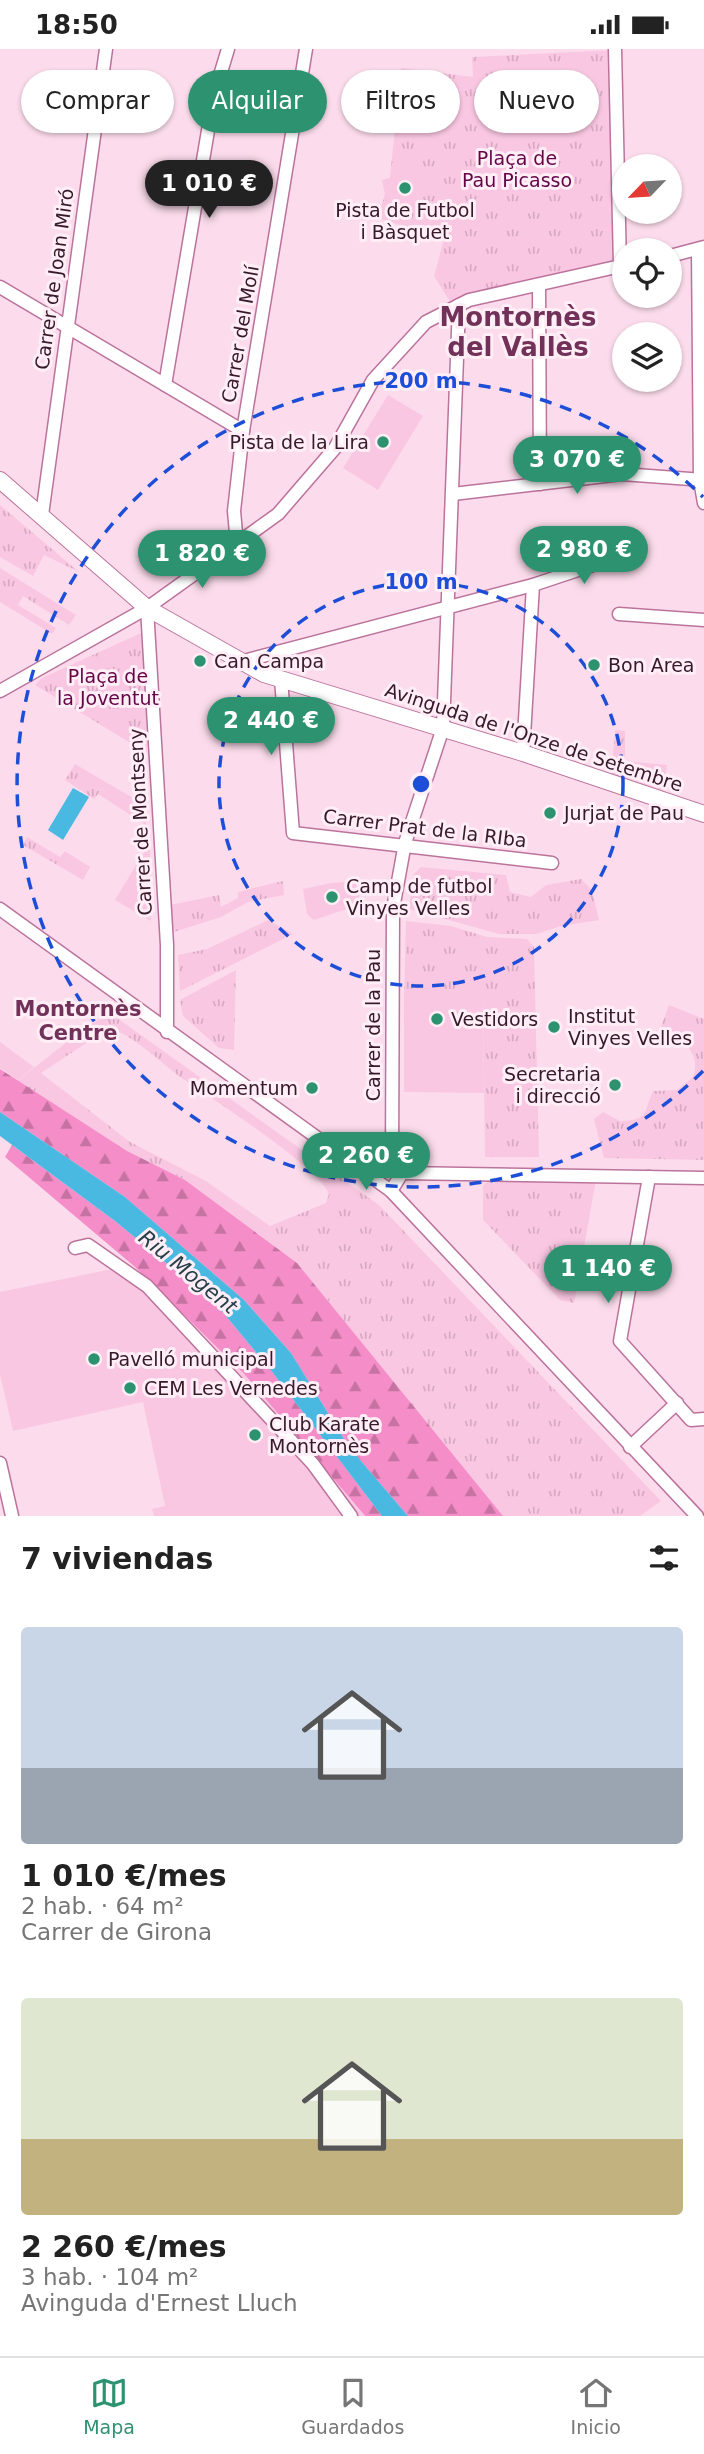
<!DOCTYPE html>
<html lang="es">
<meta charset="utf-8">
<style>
body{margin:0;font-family:"DejaVu Sans",sans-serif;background:#f2f2f2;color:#222;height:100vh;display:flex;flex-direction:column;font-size:26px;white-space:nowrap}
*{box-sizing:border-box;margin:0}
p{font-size:23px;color:#767676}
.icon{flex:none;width:38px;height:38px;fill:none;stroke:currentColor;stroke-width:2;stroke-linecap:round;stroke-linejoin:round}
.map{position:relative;height:1467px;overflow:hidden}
.side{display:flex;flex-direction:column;background:#fff;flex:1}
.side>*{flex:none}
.banner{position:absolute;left:21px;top:21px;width:663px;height:63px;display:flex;gap:14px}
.needle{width:46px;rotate:245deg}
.controls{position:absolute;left:612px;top:105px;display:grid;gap:14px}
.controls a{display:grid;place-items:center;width:70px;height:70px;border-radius:50%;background:#fff;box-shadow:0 2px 5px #0004;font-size:35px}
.price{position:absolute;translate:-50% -60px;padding:0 16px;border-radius:24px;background:#2d926f;color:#fff;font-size:23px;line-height:46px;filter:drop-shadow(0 2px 4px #0008)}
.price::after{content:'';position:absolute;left:50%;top:42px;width:21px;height:16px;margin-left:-10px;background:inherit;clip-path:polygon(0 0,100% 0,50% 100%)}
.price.active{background:#222;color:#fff}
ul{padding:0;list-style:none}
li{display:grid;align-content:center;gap:14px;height:371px;padding:0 21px}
li span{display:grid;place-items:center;height:217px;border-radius:7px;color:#555}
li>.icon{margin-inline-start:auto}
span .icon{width:126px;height:126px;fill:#fffc;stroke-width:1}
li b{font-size:30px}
h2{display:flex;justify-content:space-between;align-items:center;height:84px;padding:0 21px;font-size:30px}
.tag{padding:0 24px;border-radius:32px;background:#fff;box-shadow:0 2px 5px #0004;font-size:24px;line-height:63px}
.tag.active{background:#2d926f;color:#fff}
.status{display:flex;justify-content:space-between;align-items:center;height:49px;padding:0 35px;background:#fff;direction:ltr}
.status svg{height:19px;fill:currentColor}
.menu{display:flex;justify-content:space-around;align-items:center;height:98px;border-top:2px solid #e0e0e0;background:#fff;font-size:19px;color:#767676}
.menu a{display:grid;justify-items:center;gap:4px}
.menu .active{color:#2d926f}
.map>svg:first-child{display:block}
</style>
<div class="status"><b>18:50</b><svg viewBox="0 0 49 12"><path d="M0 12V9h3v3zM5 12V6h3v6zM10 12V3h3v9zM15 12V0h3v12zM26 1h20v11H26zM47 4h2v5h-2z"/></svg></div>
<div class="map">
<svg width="704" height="1467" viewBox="0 0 704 1467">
<defs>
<pattern id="grass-tufts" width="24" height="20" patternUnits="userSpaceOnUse" patternTransform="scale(1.75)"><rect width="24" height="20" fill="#fac7e2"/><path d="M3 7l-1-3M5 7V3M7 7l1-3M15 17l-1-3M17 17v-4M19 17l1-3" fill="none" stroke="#d7aac2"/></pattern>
<pattern id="forest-firs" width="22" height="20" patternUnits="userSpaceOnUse" patternTransform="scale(1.75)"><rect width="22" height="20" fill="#f48dc8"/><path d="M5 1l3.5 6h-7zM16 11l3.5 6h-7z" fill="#c672a3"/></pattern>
</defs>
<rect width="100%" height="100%" fill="#fcdcec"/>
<g fill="url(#grass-tufts)" fill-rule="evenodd">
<path d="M615,1L620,217L454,259L434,227L444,190L378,169L390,128L401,19L473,28L472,8Z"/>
<path d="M0,456L79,523L44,506L33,527L0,508Z"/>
<path d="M0,519L76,566L69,576L23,547L18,556L56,579L52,585L0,553Z"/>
<path d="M141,584L145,610L147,704L35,636L42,629Z"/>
<path d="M615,681L625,682V712L667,716L663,749L611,730Z"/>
<path d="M75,715L145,756L146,776L98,745L94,750L65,731Z"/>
<path d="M27,788L60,808L65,802L90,818L83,831L23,796Z"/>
<path d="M421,818L506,826L510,843L531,848L546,836L581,830L592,841L599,871L561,877L536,885H499L409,860L413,826Z"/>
<path d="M283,832L284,846L248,853L221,868L174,883L170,856L219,846L221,858L238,849V843Z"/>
<path d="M268,871L293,885L180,942L178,906L207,900Z"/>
<path d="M406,872L451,877L487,888L527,890L534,898L539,1108H485L483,947H404Z"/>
<path d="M236,921L234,1001L219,999L183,967L180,951Z"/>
<path d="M669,956L704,970V1111L604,1109L594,1070L603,1063L620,1072C650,1071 643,1064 653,1042L677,1041L693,1028C702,1003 681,988 659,983Z"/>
<path d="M110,964L379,1156L661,1452L640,1467H503L297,1214L185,1131L127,1102L17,1032L86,978ZM109,979C129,983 163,1015 180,1028C208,1047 321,1119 329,1145L326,1154L270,1177L206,1132L130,1093L41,1024Z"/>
<path d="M491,1129L596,1131L574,1254L560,1251L483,1171V1137Z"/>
</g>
<g fill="url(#forest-firs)">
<path d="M0,1020L127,1102L185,1131L297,1214L503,1467H408L349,1398L291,1304L244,1251L125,1148L0,1063Z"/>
<path d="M12,1096L115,1172L216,1255L270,1320L382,1467H365L244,1325L135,1218L5,1108Z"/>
</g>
<g fill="#fac7e2">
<path d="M432,118L438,145L387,155L382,131Z"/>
<path d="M388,346L423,367L378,441L343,419Z"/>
<path d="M150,793L151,872L115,851Z"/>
<path d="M355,832L362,855L314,871L307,865L303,840L331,834Z"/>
<path d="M404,947H483L484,1044L404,1043Z"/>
<path d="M0,993L34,1018L18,1031L0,1019Z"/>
<path d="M112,1220L155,1238L244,1325L365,1467H154L152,1460L165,1457L143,1353L13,1382L0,1325V1243Z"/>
</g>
<g fill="#4ab9e1">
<path d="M73,739L89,748L63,791L48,781Z"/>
<path d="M0,1063L125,1148L244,1251L291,1304L349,1398L408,1467H382L270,1320L216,1255L115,1172L0,1087Z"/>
</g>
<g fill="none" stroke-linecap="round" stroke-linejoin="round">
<defs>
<g id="minor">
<path d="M615,0L620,217"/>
<path d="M698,200L700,431L704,454"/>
<path d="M670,207L704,198"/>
<path d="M539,236L540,435"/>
<path d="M0,238L243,382"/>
<path d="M165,336L214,46L228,0"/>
<path d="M453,445L622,425L704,431"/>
<path d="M42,466L106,0"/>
<path d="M237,495L234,462L243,382L306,0"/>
<path d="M147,559L167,896V983"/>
<path d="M619,565L704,571"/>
<path d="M240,613L533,536L623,506"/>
<path d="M281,630L293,784L552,814"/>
<path d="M0,642L147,559L278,465L335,399L373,331L426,273L469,251L625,216"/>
<path d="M523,704L533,536"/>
<path d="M0,860L391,1142L697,1467"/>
<path d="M392,1113L393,860L405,794L443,679L459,256"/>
<path d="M402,1124L704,1129"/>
<path d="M372,1127L384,1114L392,1113L402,1124L391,1142"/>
<path d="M649,1128L620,1292L691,1371L704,1370"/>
<path d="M75,1199L88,1196L147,1237L313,1415L351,1467"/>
<path d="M630,1398L677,1354"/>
<path d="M0,1414L12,1467"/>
</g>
<path id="tertiary" d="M0,431L147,559L264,625L523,704L704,765"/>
</defs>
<use href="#minor" stroke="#bb739c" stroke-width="15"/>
<use href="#tertiary" stroke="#bb739c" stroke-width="18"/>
<use href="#minor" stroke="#fff" stroke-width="12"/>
<use href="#tertiary" stroke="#fff" stroke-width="16"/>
</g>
<g fill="none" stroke="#1d4ed8" stroke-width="3.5" stroke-dasharray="12 9">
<circle cx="421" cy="735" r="202"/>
<path d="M703 1022A403 403 0 1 1 703 448"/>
</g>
<g fill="#2d926f" stroke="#ffeef6" stroke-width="2.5">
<circle cx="405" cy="139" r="7"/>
<circle cx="383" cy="393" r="7"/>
<circle cx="200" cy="612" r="7"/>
<circle cx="594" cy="616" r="7"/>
<circle cx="550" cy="764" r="7"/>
<circle cx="332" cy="848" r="7"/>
<circle cx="437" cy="970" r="7"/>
<circle cx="554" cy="978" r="7"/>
<circle cx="615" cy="1036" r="7"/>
<circle cx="312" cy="1039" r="7"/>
<circle cx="94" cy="1310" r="7"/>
<circle cx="130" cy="1339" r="7"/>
<circle cx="255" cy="1386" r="7"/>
</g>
<g text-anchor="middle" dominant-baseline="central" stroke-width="6" stroke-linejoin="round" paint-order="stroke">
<g font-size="19" fill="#640447" stroke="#ffeef6">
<text x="517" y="109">Plaça de<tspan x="517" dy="22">Pau Picasso</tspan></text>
<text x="108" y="627">Plaça de<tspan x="108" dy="22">la Joventut</tspan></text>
</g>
<g font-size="19" fill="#36192a" stroke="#ffeef6" text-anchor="start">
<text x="405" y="161" text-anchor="middle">Pista de Futbol<tspan x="405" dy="22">i Bàsquet</tspan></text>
<text x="369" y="393" text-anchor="end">Pista de la Lira</text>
<text x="214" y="612">Can Campa</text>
<text x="608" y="616">Bon Area</text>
<text x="564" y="764">Jurjat de Pau</text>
<text x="346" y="837">Camp de futbol<tspan x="346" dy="22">Vinyes Velles</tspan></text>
<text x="568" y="967">Institut<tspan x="568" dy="22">Vinyes Velles</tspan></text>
<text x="451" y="970">Vestidors</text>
<text x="601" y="1025" text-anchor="end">Secretaria<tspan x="601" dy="22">i direcció</tspan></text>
<text x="298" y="1039" text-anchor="end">Momentum</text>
<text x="108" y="1310">Pavelló municipal</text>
<text x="144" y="1339">CEM Les Vernedes</text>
<text x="269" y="1375">Club Karate<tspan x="269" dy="22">Montornès</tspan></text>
</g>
<g font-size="19" fill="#36192a" stroke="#ffeef6">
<text transform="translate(54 230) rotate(-82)">Carrer de Joan Miró</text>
<text transform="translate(240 285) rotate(-80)">Carrer del Molí</text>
<text transform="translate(534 688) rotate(18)">Avinguda de l'Onze de Setembre</text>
<text transform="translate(140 773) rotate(-93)">Carrer de Montseny</text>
<text transform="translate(425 779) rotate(7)">Carrer Prat de la RIba</text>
<text transform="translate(373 976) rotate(-90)">Carrer de la Pau</text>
</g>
<g font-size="21" font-weight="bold" fill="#723158" stroke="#ffeef6">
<text x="78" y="960">Montornès<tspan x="78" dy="24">Centre</tspan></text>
</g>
<g font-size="21" font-style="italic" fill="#27404a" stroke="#ffeef6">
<text transform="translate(188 1223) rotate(39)">Riu Mogent</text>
</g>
<g font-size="26" font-weight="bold" fill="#723158" stroke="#ffeef6">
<text x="518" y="268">Montornès<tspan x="518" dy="30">del Vallès</tspan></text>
</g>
</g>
<circle cx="421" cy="735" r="10" fill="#1d4ed8" stroke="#ffeef6" stroke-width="3.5"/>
<g font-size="21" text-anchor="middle" font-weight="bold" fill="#1d4ed8" stroke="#ffeef6" stroke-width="6" stroke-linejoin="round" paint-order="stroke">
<text x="421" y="339">200 m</text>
<text x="421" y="540">100 m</text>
</g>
</svg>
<div class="controls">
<a><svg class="needle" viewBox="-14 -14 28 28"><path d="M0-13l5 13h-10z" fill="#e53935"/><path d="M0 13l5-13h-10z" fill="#767676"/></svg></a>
<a><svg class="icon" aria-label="locate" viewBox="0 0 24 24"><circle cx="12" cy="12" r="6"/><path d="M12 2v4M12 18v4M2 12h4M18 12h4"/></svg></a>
<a><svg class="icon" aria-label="layers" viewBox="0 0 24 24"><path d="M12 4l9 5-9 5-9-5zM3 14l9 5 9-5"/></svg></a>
</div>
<b class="price active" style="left:209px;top:171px">1 010 €</b>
<b class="price" style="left:577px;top:447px">3 070 €</b>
<b class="price" style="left:584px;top:537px">2 980 €</b>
<b class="price" style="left:202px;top:541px">1 820 €</b>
<b class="price" style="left:271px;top:708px">2 440 €</b>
<b class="price" style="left:366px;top:1143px">2 260 €</b>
<b class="price" style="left:608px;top:1256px">1 140 €</b>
<div class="banner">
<a class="tag">Comprar</a>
<a class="tag active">Alquilar</a>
<a class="tag">Filtros</a>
<a class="tag">Nuevo</a>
</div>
</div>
<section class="side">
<h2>7 viviendas<svg class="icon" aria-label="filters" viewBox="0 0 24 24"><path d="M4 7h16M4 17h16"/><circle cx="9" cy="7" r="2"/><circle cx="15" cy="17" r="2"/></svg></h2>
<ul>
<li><span style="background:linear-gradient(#c9d6e8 65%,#9aa5b1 0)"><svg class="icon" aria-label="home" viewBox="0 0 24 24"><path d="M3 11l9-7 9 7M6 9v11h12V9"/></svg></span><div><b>1 010 €/mes</b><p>2 hab. · 64 m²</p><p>Carrer de Girona</p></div></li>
<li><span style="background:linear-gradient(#dfe7d0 65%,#c2b280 0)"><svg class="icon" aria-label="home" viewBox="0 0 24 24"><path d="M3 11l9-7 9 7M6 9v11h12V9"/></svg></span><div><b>2 260 €/mes</b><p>3 hab. · 104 m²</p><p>Avinguda d'Ernest Lluch</p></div></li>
</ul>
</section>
<nav class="menu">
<a class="active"><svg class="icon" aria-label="map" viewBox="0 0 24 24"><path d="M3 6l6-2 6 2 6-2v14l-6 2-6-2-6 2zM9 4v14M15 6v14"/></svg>Mapa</a>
<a><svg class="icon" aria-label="saved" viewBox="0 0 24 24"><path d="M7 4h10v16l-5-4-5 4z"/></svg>Guardados</a>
<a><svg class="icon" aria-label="home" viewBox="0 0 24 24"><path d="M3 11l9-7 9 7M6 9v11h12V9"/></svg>Inicio</a>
</nav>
